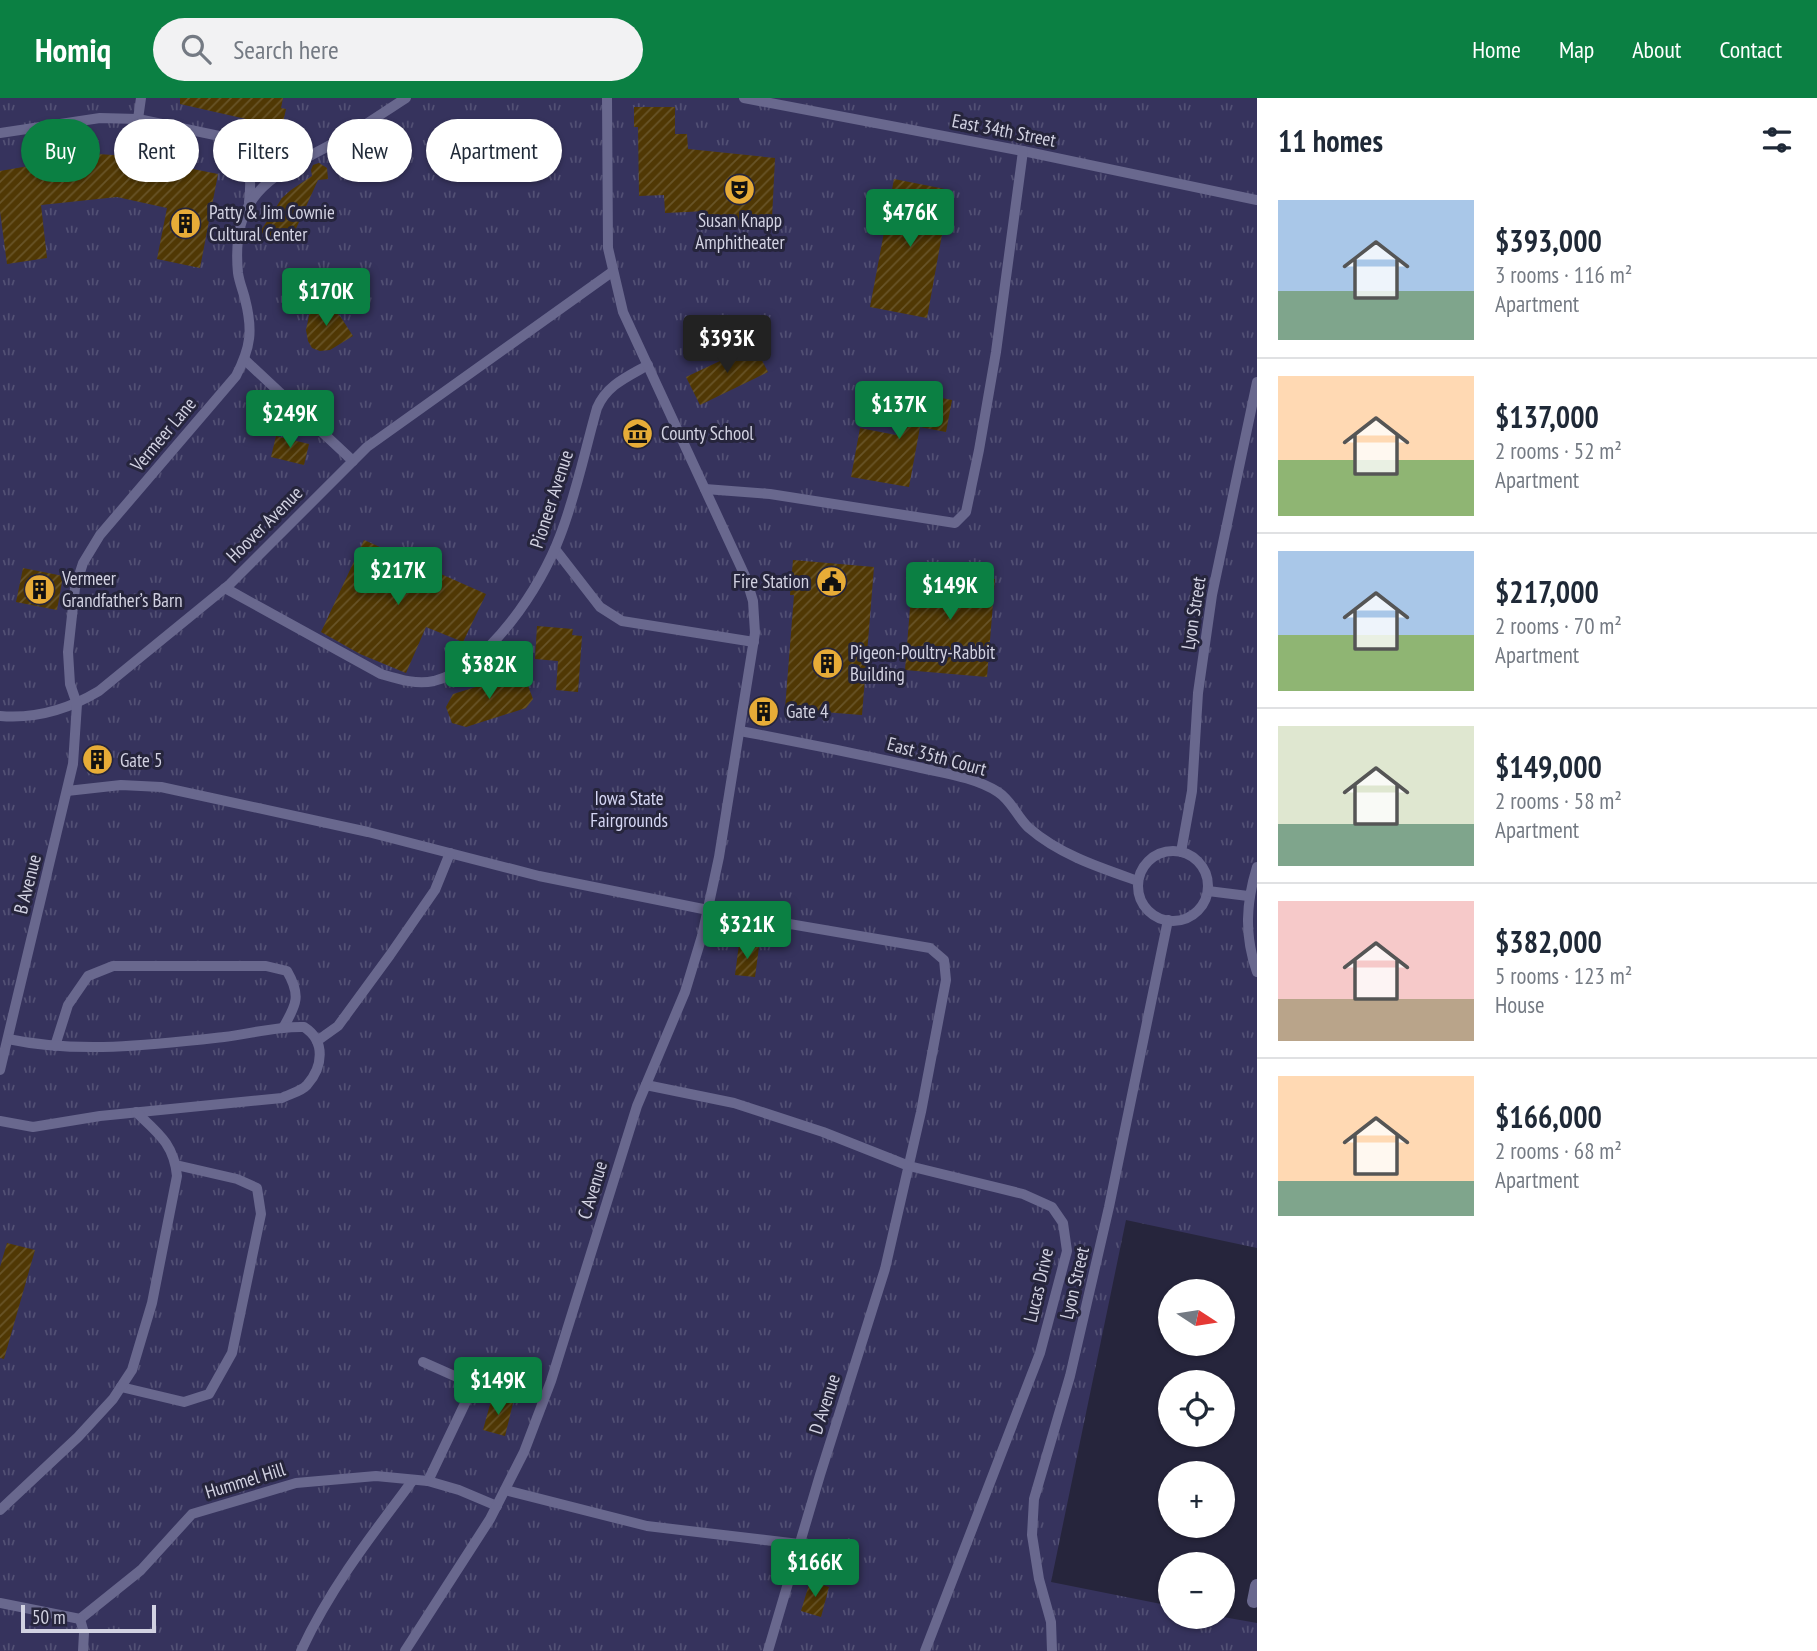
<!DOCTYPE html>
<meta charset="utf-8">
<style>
body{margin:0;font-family:"PT Sans Narrow",sans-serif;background:#f2f2f3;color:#1f2937;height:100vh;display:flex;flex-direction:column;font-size:26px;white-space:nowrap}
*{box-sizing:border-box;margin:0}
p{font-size:23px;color:#747a83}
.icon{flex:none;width:38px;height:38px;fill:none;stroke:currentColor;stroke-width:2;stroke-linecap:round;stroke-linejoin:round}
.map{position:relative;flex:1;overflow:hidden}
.panel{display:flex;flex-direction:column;background:#fff;width:560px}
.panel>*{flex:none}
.guide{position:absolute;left:21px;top:21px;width:665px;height:63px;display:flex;gap:14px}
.needle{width:46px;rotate:102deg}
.tools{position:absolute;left:1158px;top:1181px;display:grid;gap:14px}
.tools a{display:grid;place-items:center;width:77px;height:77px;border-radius:50%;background:#fff;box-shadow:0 2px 5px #0004;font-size:35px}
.scale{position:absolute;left:21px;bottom:18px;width:135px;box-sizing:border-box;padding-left:7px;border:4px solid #d2d2e2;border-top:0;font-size:19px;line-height:24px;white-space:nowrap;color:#d2d2e2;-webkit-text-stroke:5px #26253c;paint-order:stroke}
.price{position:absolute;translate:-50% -60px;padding:0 16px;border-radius:7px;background:#0b8043;color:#fff;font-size:23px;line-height:46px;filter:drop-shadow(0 2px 4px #0008)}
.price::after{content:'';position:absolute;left:50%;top:42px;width:21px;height:16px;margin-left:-10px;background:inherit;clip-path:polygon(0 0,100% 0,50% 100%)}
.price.on{background:#222;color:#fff}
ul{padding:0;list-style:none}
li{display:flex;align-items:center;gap:21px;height:175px;padding:0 21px}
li+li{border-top:2px solid #e0e1e3}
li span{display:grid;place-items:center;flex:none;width:196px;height:140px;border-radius:0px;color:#555}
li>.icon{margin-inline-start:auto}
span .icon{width:84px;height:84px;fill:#fffc;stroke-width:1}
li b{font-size:30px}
h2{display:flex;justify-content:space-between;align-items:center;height:84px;padding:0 21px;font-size:30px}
.chip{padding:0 24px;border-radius:32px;background:#fff;box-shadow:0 2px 5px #0004;font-size:24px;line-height:63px}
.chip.on{background:#0b8043;color:#fff}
header{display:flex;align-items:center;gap:42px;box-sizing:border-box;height:98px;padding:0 35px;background:#0b8043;color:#fff}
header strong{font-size:33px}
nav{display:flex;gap:38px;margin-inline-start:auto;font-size:24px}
.search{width:490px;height:63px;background:#f2f2f3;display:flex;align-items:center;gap:18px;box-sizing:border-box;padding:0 24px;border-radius:38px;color:#747a83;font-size:26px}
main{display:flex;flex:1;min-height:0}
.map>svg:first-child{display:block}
</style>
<header>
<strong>Homiq</strong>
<div class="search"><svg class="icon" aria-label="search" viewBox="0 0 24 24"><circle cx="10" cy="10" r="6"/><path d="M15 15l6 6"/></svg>Search here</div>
<nav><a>Home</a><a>Map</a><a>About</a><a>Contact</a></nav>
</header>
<main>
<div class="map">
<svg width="1257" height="1553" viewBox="0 0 1257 1553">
<defs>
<pattern id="park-tufts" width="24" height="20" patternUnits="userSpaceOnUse" patternTransform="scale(1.75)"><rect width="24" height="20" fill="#36335d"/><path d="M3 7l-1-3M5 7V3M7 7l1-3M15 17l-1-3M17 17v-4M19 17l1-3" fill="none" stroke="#525074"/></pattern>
<pattern id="building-hatch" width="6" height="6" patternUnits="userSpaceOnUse" patternTransform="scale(1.75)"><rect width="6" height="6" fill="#503804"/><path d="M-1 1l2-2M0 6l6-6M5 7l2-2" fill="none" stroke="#685428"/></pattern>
</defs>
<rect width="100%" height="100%" fill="#26253c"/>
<path fill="url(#park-tufts)" d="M0,0H1257V1150L1126,1122L1051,1484L1171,1508V1519H1223L1257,1525V1553H0Z"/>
<g fill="url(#building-hatch)">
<path d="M180,0H283L281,10L286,11L282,29L180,6Z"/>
<path d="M634,9H675V36H687L688,51L775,60L772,121L707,123V113L665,115L664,97L639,98L638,29H634Z"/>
<path d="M98,56L127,58L218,76L200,170L157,161L167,110L117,99L41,107L47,160L7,166L0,113V73Z"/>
<path d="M319,65L327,70L328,81L318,82L289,146L283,143L282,145L260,134L282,100L291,92L312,78L311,72L313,67Z"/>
<path d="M894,81L950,92L927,220L870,209Z"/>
<path d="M315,204L329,208L340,218L353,238L330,252L320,253L312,250L308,243L306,232L310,213Z"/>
<path d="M754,247L768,274L700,307L686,279Z"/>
<path d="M905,293L952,302L946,334L920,329L909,389L851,379L860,330L896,337Z"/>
<path d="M276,338L309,346L304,367L271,359Z"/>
<path d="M364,442L486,496L463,544L426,529L406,575L360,556L321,534Z"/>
<path d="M793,462L874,469L862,617L785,611L794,497H790Z"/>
<path d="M946,465L974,467L973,479L995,481L987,579L905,572L913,473L945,476Z"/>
<path d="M23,470L63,478L57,512L16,504Z"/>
<path d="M537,528L573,531L572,537L582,538L578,594L556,592L558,563L535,561Z"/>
<path d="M516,577L527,585L533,601L526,610L466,629L452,625L446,609L453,596Z"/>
<path d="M739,846L759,849L755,879L735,877Z"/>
<path d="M7,1145L35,1152L4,1261L0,1260V1169Z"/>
<path d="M492,1299L513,1305L505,1338L483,1332Z"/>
<path d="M810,1483L829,1489L821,1519L801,1513Z"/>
</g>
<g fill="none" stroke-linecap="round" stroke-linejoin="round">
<g stroke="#69688e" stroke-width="10">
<path d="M744,0L1023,53L1257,102"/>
<path d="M138,21L141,0"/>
<path d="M0,35L100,20L138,21L311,57"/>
<path d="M237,41C250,63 252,79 249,104"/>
<path d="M245,262L353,363"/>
<path d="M705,391L770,396L955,425L966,414L979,352L996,254L1023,53"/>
<path d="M555,451L600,509L622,523L754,544"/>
<path d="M225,490L381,576C398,581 416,587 434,583C489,569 541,489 560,438C576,397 585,352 597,310C607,287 627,279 648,267"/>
<path d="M0,618C35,621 69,611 99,593L230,486L367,349L612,174"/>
<path d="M740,633C799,644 858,656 917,669C943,675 975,679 998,694C1012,703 1017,719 1029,730C1060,757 1101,770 1138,783"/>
<path d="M67,693L121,687L161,689L368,734L539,778L708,812L930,850L944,862L946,882L921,1014L885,1171L820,1377L768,1553"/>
<circle cx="1173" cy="788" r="35"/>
<path d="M1181,754L1192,693L1198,595L1212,497L1257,284"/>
<path d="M1257,769C1246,805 1244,837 1257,874"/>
<path d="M1208,793L1248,798"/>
<path d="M317,943L338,928L390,857L435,792L450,755"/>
<path d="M55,948L68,907L88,878L113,868H266L287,873C301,897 297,906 283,930"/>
<path d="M0,972L73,666L77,606L70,586L68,554L75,490L83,465L100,437L236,278C251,249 253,232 245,201C243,193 239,183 238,175C230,92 276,76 338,43C362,30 384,14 406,0"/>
<path d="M646,987L734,1005L823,1034L909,1068L1023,1096L1052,1109L1063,1125L1067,1153L1040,1255L925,1553"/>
<path d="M0,1023L33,1029L100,1018L282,1000C290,996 302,993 307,987C323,969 326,943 304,929C277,928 250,936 224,939C153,947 78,956 8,941"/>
<path d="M423,1264L459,1280L481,1287"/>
<path d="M121,1289L184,1304L209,1296L232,1255L261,1116L257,1090L237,1081L176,1067"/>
<path d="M428,1383L469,1297L481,1287L544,1301"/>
<path d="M505,1392L647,1428L799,1446"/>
<path d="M0,1412L78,1339L113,1301L132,1272L152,1205L177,1078C174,1046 158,1035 136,1014"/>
<path d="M0,1505L80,1521L141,1472L192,1416L296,1385L376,1378L428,1383L459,1392L497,1408"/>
<path d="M80,1521L84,1535L83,1553"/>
<path d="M301,1553C331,1489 371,1438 413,1382"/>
<path d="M405,1553L490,1421L524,1354L551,1283L637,1008L685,894L702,838L719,759L755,535L753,503L746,480L623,214L608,150L607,0"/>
<path d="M1052,1553L1051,1524L1039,1481L1032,1437L1034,1401L1070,1278L1109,1109L1168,822"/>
</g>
<path stroke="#69688e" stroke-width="14" d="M1254,1503L1257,1488"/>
</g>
<defs>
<symbol id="theatre-disc" viewBox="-11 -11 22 22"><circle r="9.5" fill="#e7ac37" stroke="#26253c"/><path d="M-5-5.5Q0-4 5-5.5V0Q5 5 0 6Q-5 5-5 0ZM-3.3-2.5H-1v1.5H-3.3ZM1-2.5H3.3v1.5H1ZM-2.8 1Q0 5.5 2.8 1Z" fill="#111"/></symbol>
<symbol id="building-disc" viewBox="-11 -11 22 22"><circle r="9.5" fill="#e7ac37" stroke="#26253c"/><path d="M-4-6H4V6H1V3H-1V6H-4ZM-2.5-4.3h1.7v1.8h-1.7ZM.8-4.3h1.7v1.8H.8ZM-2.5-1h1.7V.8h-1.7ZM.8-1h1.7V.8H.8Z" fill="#111"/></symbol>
<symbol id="museum-disc" viewBox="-11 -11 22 22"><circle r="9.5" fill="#e7ac37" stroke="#26253c"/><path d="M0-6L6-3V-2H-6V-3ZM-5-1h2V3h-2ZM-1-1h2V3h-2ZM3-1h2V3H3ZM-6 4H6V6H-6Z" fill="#111"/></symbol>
<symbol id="civic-disc" viewBox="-11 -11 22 22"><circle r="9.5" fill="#e7ac37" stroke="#26253c"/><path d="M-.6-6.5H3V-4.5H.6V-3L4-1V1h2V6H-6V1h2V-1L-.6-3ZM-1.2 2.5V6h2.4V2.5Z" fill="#111"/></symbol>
</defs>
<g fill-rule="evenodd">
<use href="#theatre-disc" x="722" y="74" width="35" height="35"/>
<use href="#building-disc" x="168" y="108" width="35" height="35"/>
<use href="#museum-disc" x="620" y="318" width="35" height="35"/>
<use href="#civic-disc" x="814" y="466" width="35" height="35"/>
<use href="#building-disc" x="22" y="474" width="35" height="35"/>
<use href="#building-disc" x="810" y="548" width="35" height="35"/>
<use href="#building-disc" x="746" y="596" width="35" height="35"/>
<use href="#building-disc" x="80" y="644" width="35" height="35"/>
</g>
<g text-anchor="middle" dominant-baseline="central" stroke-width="6" stroke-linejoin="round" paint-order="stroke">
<g font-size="19" fill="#d2d2e2" stroke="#26253c">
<text transform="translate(1004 32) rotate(11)">East 34th Street</text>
<text transform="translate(163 336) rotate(-50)">Vermeer Lane</text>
<text transform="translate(551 401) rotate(-72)">Pioneer Avenue</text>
<text transform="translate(264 426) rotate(-45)">Hoover Avenue</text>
<text transform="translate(1193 515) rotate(-81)">Lyon Street</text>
<text transform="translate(937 658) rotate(15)">East 35th Court</text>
<text transform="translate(27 786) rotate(-76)">B Avenue</text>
<text transform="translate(592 1092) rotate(-73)">C Avenue</text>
<text transform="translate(1074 1185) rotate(-77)">Lyon Street</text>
<text transform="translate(1038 1187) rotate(-77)">Lucas Drive</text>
<text transform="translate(824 1306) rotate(-72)">D Avenue</text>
<text transform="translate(245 1382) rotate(-17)">Hummel Hill</text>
</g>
<g font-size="19" fill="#d2d2e2" stroke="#26253c" text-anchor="start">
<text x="209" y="114">Patty &amp; Jim Cownie<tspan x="209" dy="22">Cultural Center</tspan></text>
<text x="740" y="122" text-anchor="middle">Susan Knapp<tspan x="740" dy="22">Amphitheater</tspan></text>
<text x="661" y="335">County School</text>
<text x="62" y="480">Vermeer<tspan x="62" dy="22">Grandfather’s Barn</tspan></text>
<text x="809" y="483" text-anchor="end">Fire Station</text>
<text x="850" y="554">Pigeon-Poultry-Rabbit<tspan x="850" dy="22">Building</tspan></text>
<text x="786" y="613">Gate 4</text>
<text x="120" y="662">Gate 5</text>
</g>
<g font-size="19" fill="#d6d7f4" stroke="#26253c">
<text x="629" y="700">Iowa State<tspan x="629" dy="22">Fairgrounds</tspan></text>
</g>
</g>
</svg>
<div class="tools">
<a><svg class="needle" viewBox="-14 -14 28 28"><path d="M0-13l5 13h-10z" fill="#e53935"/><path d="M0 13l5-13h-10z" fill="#747a83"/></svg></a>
<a><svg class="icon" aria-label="locate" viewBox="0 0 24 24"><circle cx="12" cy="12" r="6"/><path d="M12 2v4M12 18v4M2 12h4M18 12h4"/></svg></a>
<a>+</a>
<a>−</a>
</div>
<div class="scale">50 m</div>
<b class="price" style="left:910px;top:151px">$476K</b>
<b class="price" style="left:326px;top:230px">$170K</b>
<b class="price on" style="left:727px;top:277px">$393K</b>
<b class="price" style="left:899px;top:343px">$137K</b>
<b class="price" style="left:290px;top:352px">$249K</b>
<b class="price" style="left:398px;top:509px">$217K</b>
<b class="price" style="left:950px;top:524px">$149K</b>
<b class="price" style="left:489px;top:603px">$382K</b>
<b class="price" style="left:747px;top:863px">$321K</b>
<b class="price" style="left:498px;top:1319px">$149K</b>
<b class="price" style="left:815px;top:1501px">$166K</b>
<div class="guide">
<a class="chip on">Buy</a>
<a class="chip">Rent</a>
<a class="chip">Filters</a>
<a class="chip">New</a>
<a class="chip">Apartment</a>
</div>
</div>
<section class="panel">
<h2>11 homes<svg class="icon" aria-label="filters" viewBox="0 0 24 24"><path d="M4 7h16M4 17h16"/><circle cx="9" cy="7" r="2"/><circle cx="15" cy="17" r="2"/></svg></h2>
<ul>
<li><span style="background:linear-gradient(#a9c7e8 65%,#7fa58c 0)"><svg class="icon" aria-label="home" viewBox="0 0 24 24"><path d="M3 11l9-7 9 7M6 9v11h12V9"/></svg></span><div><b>$393,000</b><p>3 rooms · 116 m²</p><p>Apartment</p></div></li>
<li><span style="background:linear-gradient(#ffd9b3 60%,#8fb573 0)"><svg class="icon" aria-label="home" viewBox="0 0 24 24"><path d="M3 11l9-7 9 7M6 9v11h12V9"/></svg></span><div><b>$137,000</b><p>2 rooms · 52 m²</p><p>Apartment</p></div></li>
<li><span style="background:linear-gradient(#a9c7e8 60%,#8fb573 0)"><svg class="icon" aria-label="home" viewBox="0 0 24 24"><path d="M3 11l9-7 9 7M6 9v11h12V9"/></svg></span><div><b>$217,000</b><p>2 rooms · 70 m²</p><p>Apartment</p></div></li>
<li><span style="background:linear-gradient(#dfe7d0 70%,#7fa58c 0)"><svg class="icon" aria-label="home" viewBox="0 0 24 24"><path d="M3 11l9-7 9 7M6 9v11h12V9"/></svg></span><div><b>$149,000</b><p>2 rooms · 58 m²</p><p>Apartment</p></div></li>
<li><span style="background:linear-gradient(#f6c9c9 70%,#b9a48a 0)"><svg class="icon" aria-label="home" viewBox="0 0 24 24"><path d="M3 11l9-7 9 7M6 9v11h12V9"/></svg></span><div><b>$382,000</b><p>5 rooms · 123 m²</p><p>House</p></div></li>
<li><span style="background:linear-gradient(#ffd9b3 75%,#7fa58c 0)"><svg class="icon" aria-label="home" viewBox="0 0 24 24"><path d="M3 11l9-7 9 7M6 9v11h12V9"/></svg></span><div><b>$166,000</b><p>2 rooms · 68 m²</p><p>Apartment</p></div></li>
</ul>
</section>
</main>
